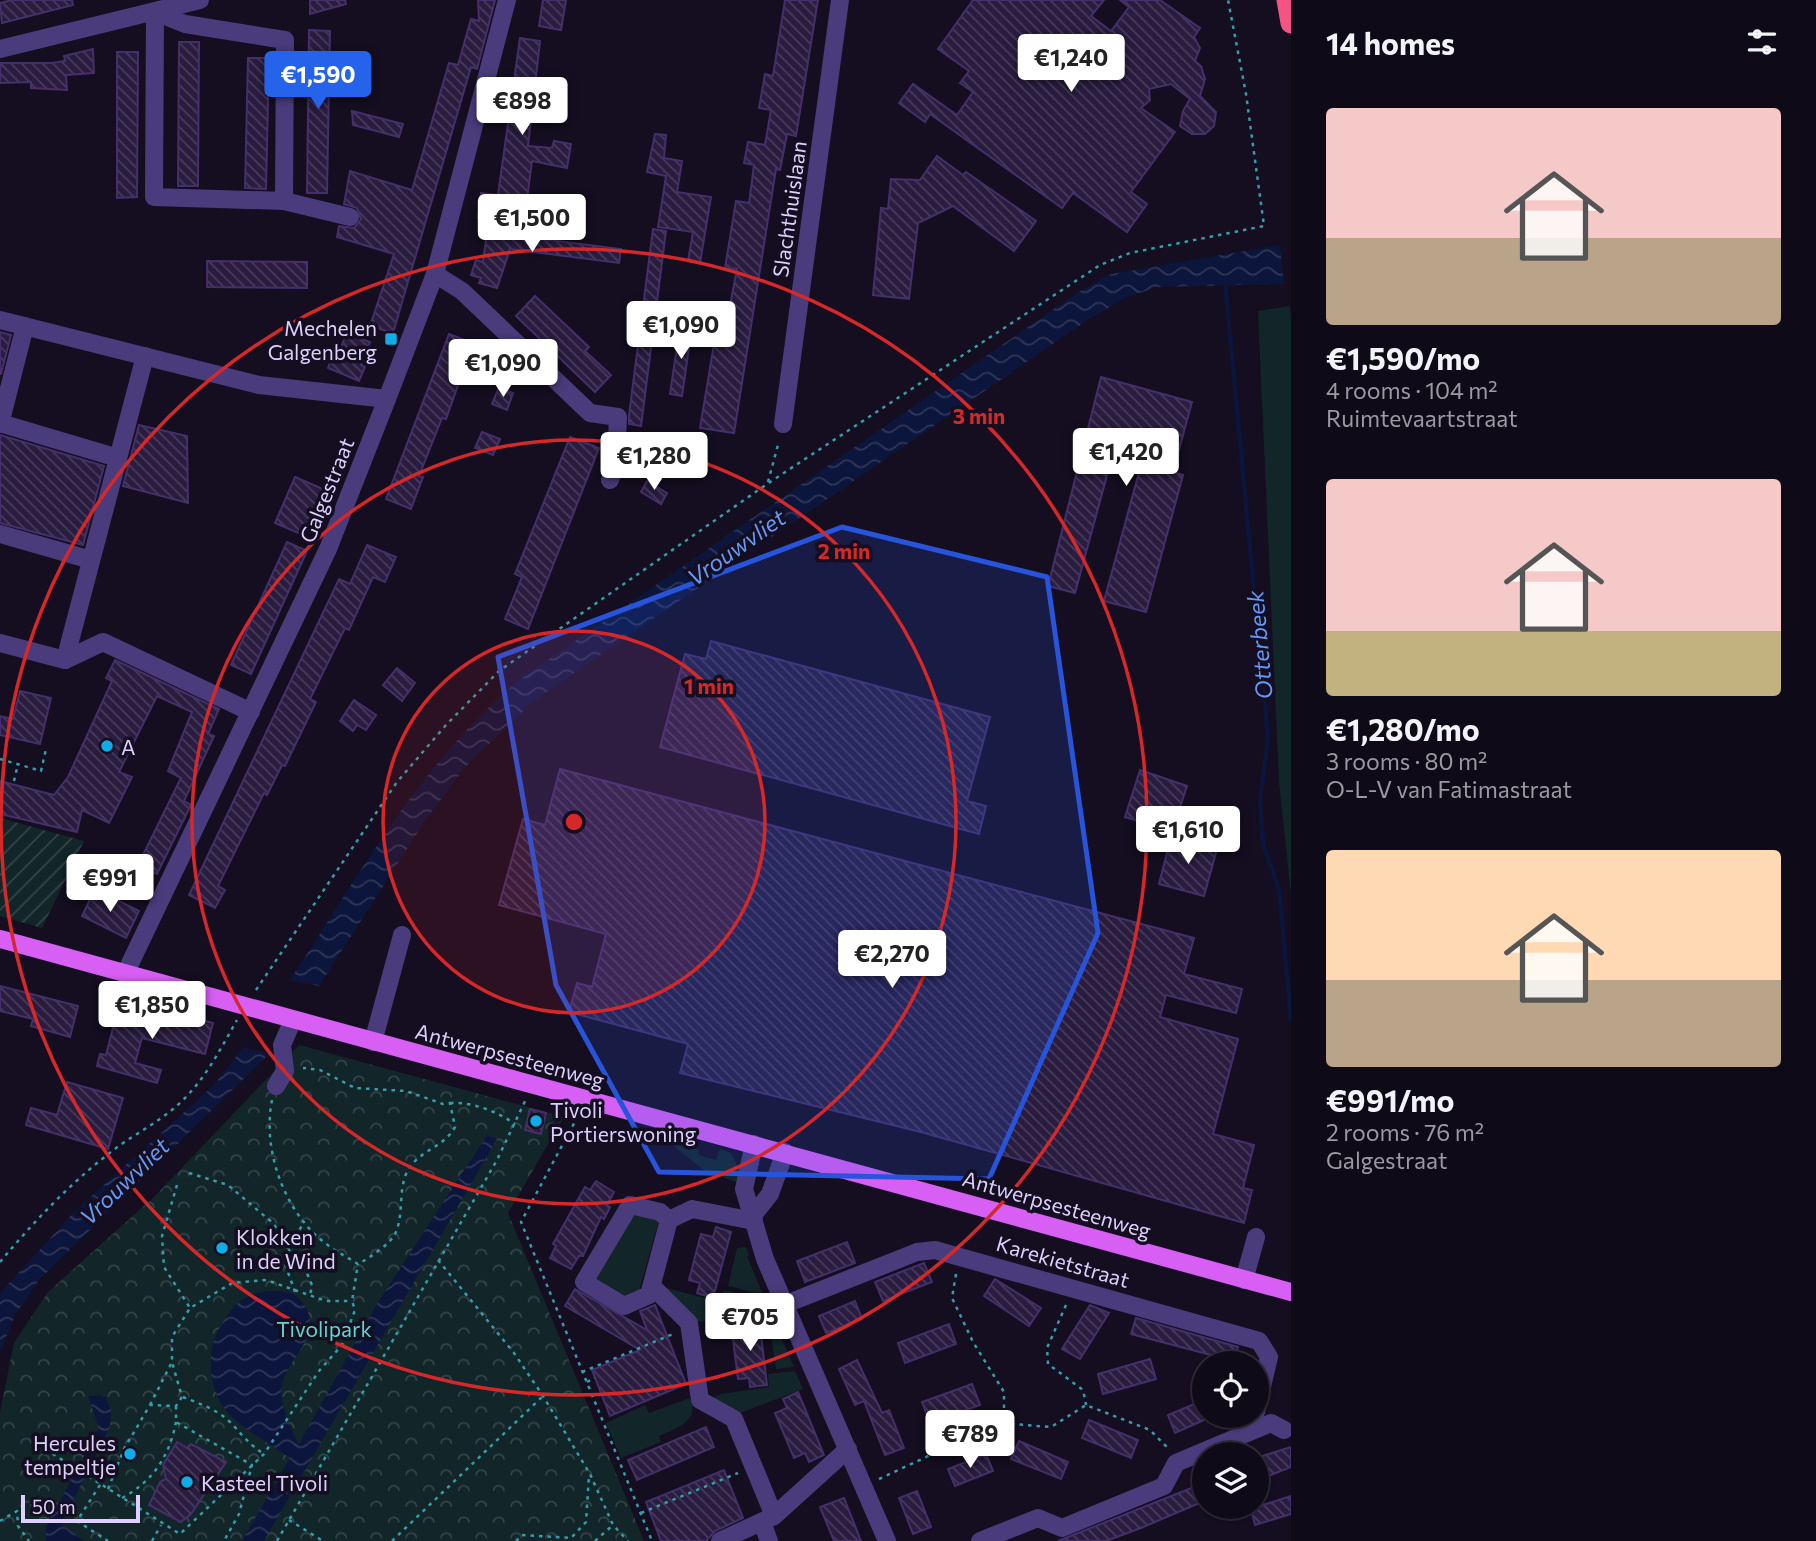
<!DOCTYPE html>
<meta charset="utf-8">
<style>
body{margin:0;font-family:Commissioner,sans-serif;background:#181321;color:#f1f3f6;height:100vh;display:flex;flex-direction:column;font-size:26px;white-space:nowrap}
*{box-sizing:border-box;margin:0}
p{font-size:23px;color:#9b9aa2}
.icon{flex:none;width:38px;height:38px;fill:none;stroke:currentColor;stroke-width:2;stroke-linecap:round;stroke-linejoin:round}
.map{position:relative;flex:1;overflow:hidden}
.side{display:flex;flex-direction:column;background:#0f0a18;width:525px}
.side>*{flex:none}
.fabs{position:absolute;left:1192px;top:1351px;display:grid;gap:14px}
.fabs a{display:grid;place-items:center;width:77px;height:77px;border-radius:50%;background:#0f0a18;box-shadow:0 2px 5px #0004,0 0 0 2px #2f2b37;font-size:35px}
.scale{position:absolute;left:21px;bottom:18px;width:119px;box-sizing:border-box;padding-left:7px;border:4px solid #ddd0fc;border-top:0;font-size:19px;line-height:24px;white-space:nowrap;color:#ddd0fc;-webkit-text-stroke:5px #140e20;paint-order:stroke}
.price{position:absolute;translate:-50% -60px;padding:0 16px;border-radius:7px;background:#fff;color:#222;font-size:23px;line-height:46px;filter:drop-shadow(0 2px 4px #0008)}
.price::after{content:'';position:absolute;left:50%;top:42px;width:21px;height:16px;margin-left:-10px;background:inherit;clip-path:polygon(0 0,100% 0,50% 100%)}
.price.active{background:#2563eb;color:#fff}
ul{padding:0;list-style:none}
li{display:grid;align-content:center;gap:14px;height:371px;padding:0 35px}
li span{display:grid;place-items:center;height:217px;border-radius:7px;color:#555}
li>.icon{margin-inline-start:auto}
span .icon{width:126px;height:126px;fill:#fffc;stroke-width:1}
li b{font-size:30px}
h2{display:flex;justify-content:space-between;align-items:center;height:84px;padding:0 35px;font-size:30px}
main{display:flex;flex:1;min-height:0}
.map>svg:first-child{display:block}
</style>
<main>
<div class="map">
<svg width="1291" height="1541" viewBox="0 0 1291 1541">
<defs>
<pattern id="park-crowns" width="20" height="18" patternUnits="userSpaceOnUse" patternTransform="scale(1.75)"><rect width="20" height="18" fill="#122629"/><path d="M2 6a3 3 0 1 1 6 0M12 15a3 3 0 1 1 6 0" fill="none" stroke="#344449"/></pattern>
<pattern id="garden-furrows" width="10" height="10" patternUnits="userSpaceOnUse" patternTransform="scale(1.75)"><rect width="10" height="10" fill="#122629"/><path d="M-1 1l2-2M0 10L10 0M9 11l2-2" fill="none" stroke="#344449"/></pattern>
<pattern id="water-waves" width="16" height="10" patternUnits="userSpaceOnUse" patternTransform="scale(1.75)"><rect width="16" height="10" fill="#0c153b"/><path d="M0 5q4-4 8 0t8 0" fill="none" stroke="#2f3658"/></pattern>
<pattern id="building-back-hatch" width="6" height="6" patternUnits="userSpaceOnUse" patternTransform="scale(1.75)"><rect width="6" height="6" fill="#291c3f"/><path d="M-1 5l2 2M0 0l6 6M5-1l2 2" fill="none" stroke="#483c5c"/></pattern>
</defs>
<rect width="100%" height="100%" fill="#140e20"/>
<g fill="#122629">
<path d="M1290,306L1291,317V895L1279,781L1258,311Z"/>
<path d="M670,1143L699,1150L698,1155L716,1160L720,1149L731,1153L740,1171L739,1183L705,1171Z"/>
<path d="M634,1215L656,1220L658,1224L639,1291L625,1297L595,1280Z"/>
<path d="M746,1247L749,1255L747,1256L763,1295L728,1286L737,1248Z"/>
<path d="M662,1287L713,1300L712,1303L719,1305L724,1290L765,1300L774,1322L764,1328L761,1315L697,1322Z"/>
<path d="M776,1326L794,1367L776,1369L770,1329Z"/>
<path d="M795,1371L803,1389L740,1413L710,1399L721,1394L769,1387L768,1374Z"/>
<path d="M690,1398C700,1421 677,1428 659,1436L661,1442L621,1458L606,1423L645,1405L649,1413Z"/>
</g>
<path fill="url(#park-crowns)" d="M299,1045L564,1117L508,1213L644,1541H0V1413L14,1343L48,1292L155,1196Z"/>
<path fill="url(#garden-furrows)" d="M0,818L84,841L42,928L0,916Z"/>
<g fill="url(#water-waves)">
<path d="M1280,245L1284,284L1158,287L1127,297L1092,317L535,700L465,767L427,818L319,986L290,980C361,873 419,764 519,680L1077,293L1111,274Z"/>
<path d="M243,1047L269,1054L39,1280L15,1315L0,1352V1293L75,1211L214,1085Z"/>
<path d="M487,1135L497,1139L264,1541H242L290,1458C254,1431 212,1419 211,1367C210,1351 214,1336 223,1322C235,1303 246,1293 269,1291C282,1290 294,1291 302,1302C329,1337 280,1360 281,1394C282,1409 292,1432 299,1444L375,1307Z"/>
<path d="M105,1395L111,1411L110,1427L61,1524L84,1541H46V1527L99,1428L88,1396Z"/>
</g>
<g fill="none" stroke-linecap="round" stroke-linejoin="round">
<path stroke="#0c153b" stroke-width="4.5" d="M1225,282L1268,739L1260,800L1263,845L1279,889L1291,1020"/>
</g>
<g fill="url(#building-back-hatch)" stroke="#452f6a" stroke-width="2">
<path d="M12,0H72L73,5L2,23L0,3Z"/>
<path d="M310,0H345L346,4L310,14Z"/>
<path d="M478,0H495L477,69L471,67L393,333L370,326L394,254L337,237L339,226L354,228L361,219L357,208L344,204L350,171L412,190L449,63L458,65L471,19L479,21Z"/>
<path d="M543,0H566L561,30L539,26Z"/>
<path d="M785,0H818L796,136L787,134L780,170L776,169L734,433L700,428L719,314L728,316L737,269L725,268L736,201L749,203L754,165L744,163L748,142L765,145L771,110L759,108L765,74L773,76Z"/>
<path d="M973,0H1104L1091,16L1111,31L1129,7L1120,0H1160L1200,28L1194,37L1200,48L1195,61L1201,66L1205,79L1200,96L1216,112L1214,126L1205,134H1192L1180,126L1183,111L1190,99L1171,84L1149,89L1150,100L1141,108L1175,132L1131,192L1147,204L1127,232L1073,193L1062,208L930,114L925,122L899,103L913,84L957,115L973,92L960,83L969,71L938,49Z"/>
<path d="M309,30L330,31L327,193H307Z"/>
<path d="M520,38L540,41L528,146L552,148L554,141L571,144L567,168L532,161L527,199L501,196L498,220L478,218L481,193L498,195Z"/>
<path d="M179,42H199L198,186H178Z"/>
<path d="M93,49L94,73L66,75L67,90L31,88V82L0,83V63H52L65,61L64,56Z"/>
<path d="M117,52H138L137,197L117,198Z"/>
<path d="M248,58H269L266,189L245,188Z"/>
<path d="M352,111L403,124L399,137L353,125Z"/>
<path d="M655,134L666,135L664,158L682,161L677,192L711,197L700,263L688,261L693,232L658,227L666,176L647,172Z"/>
<path d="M937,156L963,175L966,172L1036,221L1014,251L953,206L918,223L909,299L873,295L881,208L888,209L891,179L920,180Z"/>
<path d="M653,229L666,231L641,426L629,424V415Z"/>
<path d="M487,232L621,249L619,263L510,249L497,288L479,283L481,278L471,275L476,260L483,262Z"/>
<path d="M207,261L307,262V288L207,287Z"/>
<path d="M535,296L589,347L585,351L611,375L595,392L516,316Z"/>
<path d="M680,326L692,327L682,396L670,394Z"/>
<path d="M0,332L11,335L1,374H0Z"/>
<path d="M347,333L370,342L361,365L365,367L359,381L328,368L333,355L337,356Z"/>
<path d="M449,334L473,343L446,419L442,418L419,476L423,477L411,509L386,499Z"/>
<path d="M1101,377L1192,402L1173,472L1183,475L1146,612L1104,601L1141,465L1112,457L1075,593L1048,586Z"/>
<path d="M499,387L513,393L507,410L492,404Z"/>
<path d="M139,425L187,436L188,503L123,486Z"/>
<path d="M482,432L500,439L493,455L475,448Z"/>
<path d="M0,435L104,466L83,545L0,523Z"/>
<path d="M570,437L599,448L528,629L505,619L522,577L515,574Z"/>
<path d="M295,477L323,489L303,535L275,523Z"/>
<path d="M647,481L667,493L661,504L641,492Z"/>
<path d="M287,542L307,551L251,674L231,665Z"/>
<path d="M367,545L396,557L385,582L373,577L349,630L345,628L310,699L316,702L285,766L282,765L267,795L264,793L218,886L225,890L215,908L189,895L339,579L350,584Z"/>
<path d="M711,641L990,717L967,801L986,806L979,834L660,747L685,654L706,659Z"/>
<path d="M115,660L219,709L208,734L214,736L184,801L191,805L157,874L138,865L181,778L168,771L192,712L157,696L119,772L132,777L109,823L82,810L77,832L0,814V781L54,795L68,777L112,681L106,678Z"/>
<path d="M397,668L415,683L402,701L383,685Z"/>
<path d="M20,691L51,698L40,744L0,735V716L13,719Z"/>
<path d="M354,700L376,715L366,730L357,725L353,731L340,721Z"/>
<path d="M560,769L1194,938L1184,974L1242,989L1236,1013L1166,995L1160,1017L1238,1039L1213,1134L1254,1145L1243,1188L1252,1190L1244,1223L921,1132L680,1073L688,1044L569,1012L577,983L592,987L606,934L499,905L523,819L545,825Z"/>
<path d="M1140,770L1187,786L1172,832L1125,817Z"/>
<path d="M1171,837L1217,849L1204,896L1159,884Z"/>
<path d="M95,889L139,911L126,938L82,916Z"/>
<path d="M0,986L78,1006L70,1037L31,1026L33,1019L0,1011Z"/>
<path d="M150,1007L213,1023L205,1054L142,1038L135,1063L161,1070L157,1083L97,1066L100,1054L106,1055L116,1016L145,1024Z"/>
<path d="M67,1082L123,1098L108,1149L26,1125L31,1108L57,1115Z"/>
<path d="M530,1109L546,1113L541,1134L525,1130Z"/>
<path d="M596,1181L614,1192L607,1205L610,1207L604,1219L601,1217L583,1256H579L571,1269L550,1258L556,1246L553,1244L585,1187L590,1190Z"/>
<path d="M716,1227L731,1232L713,1298L697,1293L700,1283L689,1280L701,1234L713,1237Z"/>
<path d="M847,1242L855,1263L805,1282L797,1261Z"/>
<path d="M924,1263L932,1282L883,1301L875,1282Z"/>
<path d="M995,1279L1041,1308L1029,1326L984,1296Z"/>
<path d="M575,1289L647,1330L640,1311L655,1305L686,1384L610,1416L592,1370L640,1350L565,1306Z"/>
<path d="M855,1301L862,1319L826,1333L819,1316Z"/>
<path d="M1090,1305L1109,1313L1080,1359L1062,1349Z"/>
<path d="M759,1318L767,1385L750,1387L749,1378L738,1379L732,1331L742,1330L741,1320Z"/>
<path d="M1136,1318L1238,1347L1234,1361L1131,1334Z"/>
<path d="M949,1324L956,1344L905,1363L898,1343Z"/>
<path d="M1150,1359L1156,1379L1103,1394L1098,1374Z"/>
<path d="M857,1360L882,1413L889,1410L904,1448L885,1455L864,1401L855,1405L839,1369Z"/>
<path d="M972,1384L980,1405L930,1423L922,1402Z"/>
<path d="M798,1392L824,1455L809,1462L805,1453L794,1458L775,1413L787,1408L783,1399Z"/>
<path d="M1204,1400V1420L1175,1433L1168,1415Z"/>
<path d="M1089,1420L1138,1440L1131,1458L1082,1438Z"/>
<path d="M706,1427L714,1447L637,1480L628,1460Z"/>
<path d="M1019,1441L1068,1462L1061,1479L1011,1459Z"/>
<path d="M177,1442L187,1448L191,1444L226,1462L191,1514L181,1522L149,1505L160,1482L166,1479L163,1465Z"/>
<path d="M1291,1447V1467L1256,1481V1458Z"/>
<path d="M986,1454L993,1471L955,1486L948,1469Z"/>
<path d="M724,1470L743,1518L715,1531L706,1541H661L646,1502Z"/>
<path d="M1204,1483V1501L1141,1528L1106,1541H1058Z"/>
<path d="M917,1491L931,1527L913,1534L899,1498Z"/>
<path d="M1291,1496V1514L1255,1525L1251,1509Z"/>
<path d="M844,1498L861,1541H834L820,1507Z"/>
</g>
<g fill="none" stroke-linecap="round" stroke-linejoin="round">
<g stroke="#369caa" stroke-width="2.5" stroke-dasharray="3.5 5" stroke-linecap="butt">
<path d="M768,482L779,441"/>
<path d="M0,759L41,771L46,749"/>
<path d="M14,781L18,764"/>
<path d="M256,990L397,782L446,725L499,671L767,484L1100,265L1130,253L1264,226L1246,94L1228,0"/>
<path d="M272,1100C262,1149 284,1212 325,1243C335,1251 347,1257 358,1264C369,1258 391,1244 396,1232C405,1211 396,1181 413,1163C427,1148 444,1146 455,1127L450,1103L443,1104L406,1091L355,1088L320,1070L303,1068"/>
<path d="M450,1103C473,1102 496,1111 515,1124"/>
<path d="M578,1116L521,1222L652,1541"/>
<path d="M189,1173L228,1185L274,1224L286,1246L303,1264L312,1285L310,1296"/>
<path d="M177,1185L162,1236L164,1267L190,1308"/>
<path d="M438,1260L514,1353L543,1396L590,1474L613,1525L628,1541"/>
<path d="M0,1262C36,1219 77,1176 123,1143C144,1129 165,1118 184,1099C207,1076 221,1048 237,1020"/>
<path d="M956,1274L952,1298L973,1342L1004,1392V1411L999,1423"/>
<path d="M295,1292L284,1261L304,1221"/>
<path d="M1066,1305L1047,1348L1048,1364L1083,1390L1086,1405"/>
<path d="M582,1372L673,1334"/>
<path d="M587,1382L595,1378"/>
<path d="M183,1397C200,1404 219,1410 232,1424C243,1436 250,1445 264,1454"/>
<path d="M150,1405L172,1362"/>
<path d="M176,1406V1422L252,1465L239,1514L224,1541"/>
<path d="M36,1435L45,1449L180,1534L264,1454L319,1371L342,1345L355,1310L352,1301L358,1264"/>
<path d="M879,1479L999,1423L1051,1427L1086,1405L1150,1430L1169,1449"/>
<path d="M100,1485L77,1521L108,1541"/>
<path d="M108,1489L124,1449L150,1405L176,1406L182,1397L172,1362V1337L190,1308L232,1283L266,1280L326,1301H352"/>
<path d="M122,1498C153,1481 169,1457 176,1422"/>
<path d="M641,1513L738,1473"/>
<path d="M289,1520L323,1541"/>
<path d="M0,1521L17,1511L18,1526L29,1541"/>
<path d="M152,1541L161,1525"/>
<path d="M277,1541L497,1160L526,1099"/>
<path d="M392,1541L543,1396"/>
<path d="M516,1541L522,1535L571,1538L586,1522L589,1475"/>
<path d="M595,1541L613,1525"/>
</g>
<g stroke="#4a3c7c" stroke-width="18">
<path d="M0,49L200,0"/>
<path d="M284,201L285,40L185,24L155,12L154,197L284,201L350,217"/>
<path d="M435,274L462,291L590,413L618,417L616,463L610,480"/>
<path d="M0,320L259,385L387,399"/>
<path d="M0,423L118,458"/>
<path d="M0,424L25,326"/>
<path d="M783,424L840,0"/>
<path d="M0,534L91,560"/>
<path d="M0,643L65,660L103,642L251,712"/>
<path d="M65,660L145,356"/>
<path d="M125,974L328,549L387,399L435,274L507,0"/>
<path d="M373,1042L402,935"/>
<path d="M276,1086L285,1071L282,1045L293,1020"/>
<path d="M754,1144L744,1189L765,1259L887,1541"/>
<path d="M754,1214L770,1194L785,1152"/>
<path d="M669,1220L660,1212L630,1205L584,1282L624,1306L649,1295L669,1220L692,1209L754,1221"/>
<path d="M1244,1280L1256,1237"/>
<path d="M652,1286L689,1323L700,1400L734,1419L774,1516L720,1541"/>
<path d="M786,1304L917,1252L935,1250L1259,1341L1269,1357L1256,1412"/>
<path d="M774,1516L848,1449"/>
<path d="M762,1522L769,1541"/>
<path d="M980,1541L1038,1518L1062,1528L1164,1486L1176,1463L1271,1423L1284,1430"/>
</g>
<path stroke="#d75ff4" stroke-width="18" d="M0,939L1291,1292"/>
<path stroke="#f35484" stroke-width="21" d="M1287,0L1291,23"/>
</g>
<path fill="#2754da" fill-opacity="0.2" stroke="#2754da" stroke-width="5" stroke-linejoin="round" d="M842,527L1047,577L1098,933L989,1179L659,1172L556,985L498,657Z"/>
<circle cx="574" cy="822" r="191" fill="#d62828" fill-opacity=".12"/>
<g fill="none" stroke="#d62828" stroke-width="3.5">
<circle cx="574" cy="822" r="191"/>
<circle cx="574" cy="822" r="382"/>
<circle cx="574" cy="822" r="573"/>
</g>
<g fill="#10ace8" stroke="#140e20" stroke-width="2.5">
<rect x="384" y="332" width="14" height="14" rx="3.5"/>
<circle cx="107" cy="746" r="7"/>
<circle cx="536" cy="1121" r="7"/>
<circle cx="222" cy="1248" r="7"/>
<circle cx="130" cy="1454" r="7"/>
<circle cx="187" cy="1482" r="7"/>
</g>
<g text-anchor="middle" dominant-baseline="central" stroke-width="7" stroke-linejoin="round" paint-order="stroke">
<g font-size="21" fill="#ddd0fc" stroke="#140e20">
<text transform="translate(789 209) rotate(-82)">Slachthuislaan</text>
<text transform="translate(326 490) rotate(-68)">Galgestraat</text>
<text transform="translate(510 1055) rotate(15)">Antwerpsesteenweg</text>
<text transform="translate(1057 1204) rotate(16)">Antwerpsesteenweg</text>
<text transform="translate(1063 1261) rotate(16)">Karekietstraat</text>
</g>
<g font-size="21" fill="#ddd0fc" stroke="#140e20" text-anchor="start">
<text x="377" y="327" text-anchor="end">Mechelen<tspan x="377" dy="24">Galgenberg</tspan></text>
<text x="121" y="746">A</text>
<text x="550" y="1109">Tivoli<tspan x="550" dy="24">Portierswoning</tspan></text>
<text x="236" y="1236">Klokken<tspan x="236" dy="24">in de Wind</tspan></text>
<text x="116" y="1442" text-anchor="end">Hercules<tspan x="116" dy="24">tempeltje</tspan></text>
<text x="201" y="1482">Kasteel Tivoli</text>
</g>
<g font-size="21" fill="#62d6ce" stroke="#140e20">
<text x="324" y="1328">Tivolipark</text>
</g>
<g font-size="23" font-style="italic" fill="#6599f5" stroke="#140e20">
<text transform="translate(736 547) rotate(-35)">Vrouwvliet</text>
<text transform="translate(1259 645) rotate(-95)">Otterbeek</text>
<text transform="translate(124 1181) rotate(-44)">Vrouwvliet</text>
</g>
</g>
<circle cx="574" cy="822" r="10" fill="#d62828" stroke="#140e20" stroke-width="3.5"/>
<g font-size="21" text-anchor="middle" font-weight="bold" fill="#d62828" stroke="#140e20" stroke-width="7" stroke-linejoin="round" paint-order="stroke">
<text x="979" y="424">3 min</text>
<text x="844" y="559">2 min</text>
<text x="709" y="694">1 min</text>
</g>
</svg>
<div class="fabs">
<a><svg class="icon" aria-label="locate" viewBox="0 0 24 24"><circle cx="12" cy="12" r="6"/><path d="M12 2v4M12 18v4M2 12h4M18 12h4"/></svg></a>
<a><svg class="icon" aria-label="layers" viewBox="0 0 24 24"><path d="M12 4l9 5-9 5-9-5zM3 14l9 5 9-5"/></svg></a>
</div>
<div class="scale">50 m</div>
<b class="price" style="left:1071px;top:94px">€1,240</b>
<b class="price active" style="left:318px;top:111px">€1,590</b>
<b class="price" style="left:522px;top:137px">€898</b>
<b class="price" style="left:532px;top:254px">€1,500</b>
<b class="price" style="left:681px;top:361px">€1,090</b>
<b class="price" style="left:503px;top:399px">€1,090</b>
<b class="price" style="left:1126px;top:488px">€1,420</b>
<b class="price" style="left:654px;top:492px">€1,280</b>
<b class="price" style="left:1188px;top:866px">€1,610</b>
<b class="price" style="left:110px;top:914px">€991</b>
<b class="price" style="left:892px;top:990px">€2,270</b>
<b class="price" style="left:152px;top:1041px">€1,850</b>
<b class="price" style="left:750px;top:1353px">€705</b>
<b class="price" style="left:970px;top:1470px">€789</b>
</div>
<section class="side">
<h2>14 homes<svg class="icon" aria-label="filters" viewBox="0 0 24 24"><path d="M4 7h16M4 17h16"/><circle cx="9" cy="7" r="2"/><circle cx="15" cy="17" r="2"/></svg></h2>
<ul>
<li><span style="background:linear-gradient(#f6c9c9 60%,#b9a48a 0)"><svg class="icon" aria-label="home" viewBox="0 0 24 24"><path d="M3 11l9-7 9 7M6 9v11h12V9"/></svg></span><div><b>€1,590/mo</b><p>4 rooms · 104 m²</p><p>Ruimtevaartstraat</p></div></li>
<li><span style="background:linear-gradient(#f6c9c9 70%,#c2b280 0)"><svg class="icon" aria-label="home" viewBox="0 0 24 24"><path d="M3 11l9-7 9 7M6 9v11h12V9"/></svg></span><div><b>€1,280/mo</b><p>3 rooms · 80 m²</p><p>O-L-V van Fatimastraat</p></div></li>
<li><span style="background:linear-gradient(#ffd9b3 60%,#b9a48a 0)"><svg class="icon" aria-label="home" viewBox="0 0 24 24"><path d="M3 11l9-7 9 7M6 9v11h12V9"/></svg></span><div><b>€991/mo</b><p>2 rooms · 76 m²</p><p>Galgestraat</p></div></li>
</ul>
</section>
</main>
